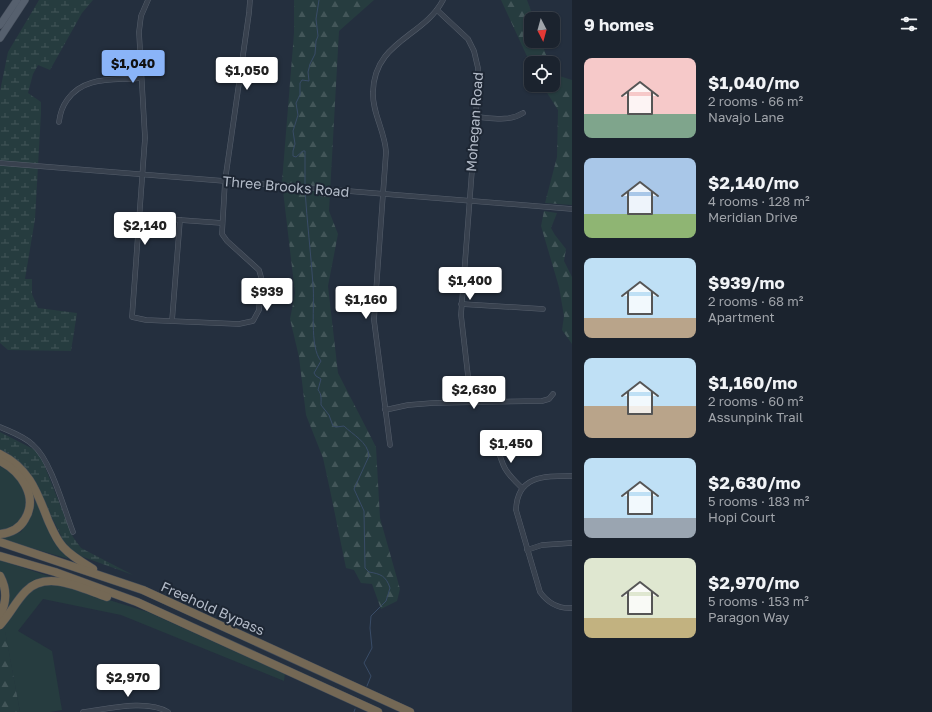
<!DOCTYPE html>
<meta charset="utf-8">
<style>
body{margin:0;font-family:"Golos Text",sans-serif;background:#242b36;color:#f1f3f6;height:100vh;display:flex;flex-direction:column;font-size:15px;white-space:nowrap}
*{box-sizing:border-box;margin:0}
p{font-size:13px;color:#a0a4aa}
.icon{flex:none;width:22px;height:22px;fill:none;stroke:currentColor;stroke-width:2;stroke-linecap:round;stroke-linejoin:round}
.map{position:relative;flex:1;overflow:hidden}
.details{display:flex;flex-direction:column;background:#1b232e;width:360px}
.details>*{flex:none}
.needle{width:26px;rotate:174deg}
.buttons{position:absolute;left:524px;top:12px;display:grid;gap:8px}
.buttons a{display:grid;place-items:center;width:36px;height:36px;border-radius:8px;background:#1b232e;box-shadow:0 1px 3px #0004,0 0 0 1px #39404a;font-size:20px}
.price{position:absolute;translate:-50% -34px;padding:0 9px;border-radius:4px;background:#fff;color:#222;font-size:13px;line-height:26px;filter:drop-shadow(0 1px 2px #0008)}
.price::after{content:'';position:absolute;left:50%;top:24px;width:12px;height:9px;margin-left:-6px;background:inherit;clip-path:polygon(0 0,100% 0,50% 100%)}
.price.current{background:#8ab4f8;color:#111}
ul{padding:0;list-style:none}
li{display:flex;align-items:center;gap:12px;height:100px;padding:0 12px}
li span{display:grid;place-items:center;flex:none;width:112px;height:80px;border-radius:8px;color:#555}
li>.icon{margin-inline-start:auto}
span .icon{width:48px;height:48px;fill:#fffc;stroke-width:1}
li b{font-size:17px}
h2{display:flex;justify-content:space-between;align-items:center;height:48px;padding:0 12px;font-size:17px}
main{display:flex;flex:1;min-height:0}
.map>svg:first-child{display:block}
</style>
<main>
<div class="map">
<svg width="572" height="712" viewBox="0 0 572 712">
<defs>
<pattern id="forest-firs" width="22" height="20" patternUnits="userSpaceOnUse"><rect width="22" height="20" fill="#263c3f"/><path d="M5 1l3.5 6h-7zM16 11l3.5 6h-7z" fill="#435659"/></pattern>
<pattern id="wetland-marsh" width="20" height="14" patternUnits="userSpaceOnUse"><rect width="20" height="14" fill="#263c3f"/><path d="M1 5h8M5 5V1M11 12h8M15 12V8" fill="none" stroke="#435659"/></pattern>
</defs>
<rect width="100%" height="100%" fill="#242f3e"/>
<g fill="#263c3f">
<path d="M0,466L15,475L27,497L25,515L18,525L0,532Z"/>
<path d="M36,497L57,546L69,559L0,539V538L21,532L33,512Z"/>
<path d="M0,560L51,577L26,585L8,610V586L0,573Z"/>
<path d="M54,583L148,612L285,674L284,681L121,615L43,599L18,631L52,651L62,710L50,712H20L4,627L26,595L41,584Z"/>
</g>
<g fill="url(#forest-firs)">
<path d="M294,0H374L339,31L329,211L338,234L328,286L338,373L376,447L380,518L400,589L397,601L381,609L372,584L361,583L354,570L346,568L330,490L323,458L306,415L299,357L290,319L295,293L282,182L294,33Z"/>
<path d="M501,0H527L534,19H531V41H541L549,63H531V65Z"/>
<path d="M553,74L572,80V205L545,203L557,157L558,110L542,85H553Z"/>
<path d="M544,211L557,213L551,228L555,235L566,249L564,261L572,277V344L562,330L564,316L559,287L541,226Z"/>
<path d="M4,625L20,712H0V628Z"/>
</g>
<g fill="url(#wetland-marsh)">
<path d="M39,0H93L82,13L50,70L38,65L33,74L28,93L41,102V113L35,219L25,279H32V294L38,308L77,313L71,351L8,350L0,343V91L8,52Z"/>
<path d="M0,432L39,452L73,537L81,548L133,575L75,554L63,540L31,475L8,453L0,450Z"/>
</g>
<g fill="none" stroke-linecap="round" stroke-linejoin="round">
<g stroke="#394c67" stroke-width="1">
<path d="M305,185V151H303L296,157L293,156V151L295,144L293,131L298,115L296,103L300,95V83L302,80L309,81L308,72L310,64L315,54L316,41L318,36L316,19L319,0"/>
<path d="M305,190C307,222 311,254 313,285C315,304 309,347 321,361L314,373L316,376L321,379L318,390C322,394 321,400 321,405L329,415L333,426L336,427L344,426C353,435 368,442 369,456L354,489L364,511L365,568L369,572C381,574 386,576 390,588L386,601L371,616L370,628L372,648L364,663L371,676L367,686"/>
<path d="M354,712L355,709"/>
</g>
<defs>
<g id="minor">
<path d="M148,0L141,16L139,32L145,138L132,317L146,320L239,324L253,321L259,310L261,277L259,270L227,241L222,234L225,181L249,13L250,0"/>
<path d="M437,10L468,39L474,51L478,68L476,117L461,315L471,402"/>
<path d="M476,117C492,118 509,122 523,113"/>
<path d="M59,122C60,113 62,107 67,100C84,75 115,81 141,78"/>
<path d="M0,163L572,209"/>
<path d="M139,215L180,220"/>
<path d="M461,304L543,309"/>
<path d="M172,321L180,220L222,223"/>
<path d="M385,410L408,405L433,403L542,401L549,399L553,394"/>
<path d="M0,427C11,432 24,436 33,445C51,460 64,509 73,532"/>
<path d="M496,443C503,467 504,471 522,488"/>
<path d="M390,445L374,320L386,152C385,131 372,113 373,92C374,41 424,37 443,0"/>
<path d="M572,476C545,476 517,475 516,510L540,592C548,603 558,609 572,608"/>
<path d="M527,550L542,545L572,543"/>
<path d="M83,712C108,709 146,699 168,712"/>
</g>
<g id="primary">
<path d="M0,25L17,0"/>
<path d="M0,38L25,0"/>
</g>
<g id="motorway">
<path d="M0,454C29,468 37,492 48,520C52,529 56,539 63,547C71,556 83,563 93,569"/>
<path d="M0,461C20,471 39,496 25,519C20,528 11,533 0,534"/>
<path d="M0,542L143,590L410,712"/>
<path d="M0,556L55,572L137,602L378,712"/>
<path d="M0,576C7,589 7,602 0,615"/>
<path d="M0,625C10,614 16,601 26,591C47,569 83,589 107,597"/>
</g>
</defs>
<use href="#minor" stroke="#565f6c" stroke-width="5.5"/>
<use href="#primary" stroke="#414a57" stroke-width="8"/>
<use href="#motorway" stroke="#434c59" stroke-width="9"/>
<use href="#minor" stroke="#38414e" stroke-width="4.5"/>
<use href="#primary" stroke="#56606e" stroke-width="7"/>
<use href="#motorway" stroke="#746855" stroke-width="8"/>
</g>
<g text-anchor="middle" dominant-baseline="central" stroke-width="4" stroke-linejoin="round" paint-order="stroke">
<g font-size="14" fill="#b4bcc9" stroke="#1d2633">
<text transform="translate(474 122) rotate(-86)">Mohegan Road</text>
<text transform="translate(286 186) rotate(5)">Three Brooks Road</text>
<text transform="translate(213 608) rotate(24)">Freehold Bypass</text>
</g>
</g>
</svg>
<div class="buttons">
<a><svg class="needle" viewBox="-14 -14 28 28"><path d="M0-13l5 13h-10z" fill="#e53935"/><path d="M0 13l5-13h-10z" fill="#a0a4aa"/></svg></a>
<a><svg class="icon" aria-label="locate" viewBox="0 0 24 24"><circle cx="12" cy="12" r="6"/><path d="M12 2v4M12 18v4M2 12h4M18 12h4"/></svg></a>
</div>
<b class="price current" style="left:133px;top:84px">$1,040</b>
<b class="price" style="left:247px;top:91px">$1,050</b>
<b class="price" style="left:145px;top:246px">$2,140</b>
<b class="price" style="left:470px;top:301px">$1,400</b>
<b class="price" style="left:267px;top:312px">$939</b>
<b class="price" style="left:366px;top:320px">$1,160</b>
<b class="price" style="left:474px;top:410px">$2,630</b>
<b class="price" style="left:511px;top:464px">$1,450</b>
<b class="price" style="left:128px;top:698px">$2,970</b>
</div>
<section class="details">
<h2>9 homes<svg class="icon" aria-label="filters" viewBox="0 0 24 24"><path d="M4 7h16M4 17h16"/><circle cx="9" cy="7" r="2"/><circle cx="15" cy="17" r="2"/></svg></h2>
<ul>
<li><span style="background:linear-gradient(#f6c9c9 70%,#7fa58c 0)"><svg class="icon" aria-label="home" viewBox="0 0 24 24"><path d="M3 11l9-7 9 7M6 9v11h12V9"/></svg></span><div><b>$1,040/mo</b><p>2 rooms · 66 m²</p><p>Navajo Lane</p></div></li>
<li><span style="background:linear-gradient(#a9c7e8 70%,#8fb573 0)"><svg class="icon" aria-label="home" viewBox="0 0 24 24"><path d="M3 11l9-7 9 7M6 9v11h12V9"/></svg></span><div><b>$2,140/mo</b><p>4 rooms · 128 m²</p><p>Meridian Drive</p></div></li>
<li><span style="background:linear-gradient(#bfe0f5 75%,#b9a48a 0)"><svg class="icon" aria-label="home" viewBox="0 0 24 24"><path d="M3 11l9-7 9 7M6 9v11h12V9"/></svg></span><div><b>$939/mo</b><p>2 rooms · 68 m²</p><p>Apartment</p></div></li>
<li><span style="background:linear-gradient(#bfe0f5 60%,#b9a48a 0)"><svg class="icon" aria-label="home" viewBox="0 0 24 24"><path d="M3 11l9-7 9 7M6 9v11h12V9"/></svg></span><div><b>$1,160/mo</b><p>2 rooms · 60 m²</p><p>Assunpink Trail</p></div></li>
<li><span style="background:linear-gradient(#bfe0f5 75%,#9aa5b1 0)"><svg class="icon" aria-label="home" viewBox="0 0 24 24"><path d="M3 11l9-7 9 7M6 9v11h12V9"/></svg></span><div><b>$2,630/mo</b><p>5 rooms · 183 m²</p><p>Hopi Court</p></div></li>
<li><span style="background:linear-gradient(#dfe7d0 75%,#c2b280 0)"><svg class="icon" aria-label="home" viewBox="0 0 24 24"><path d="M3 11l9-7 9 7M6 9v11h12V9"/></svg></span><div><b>$2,970/mo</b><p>5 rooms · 153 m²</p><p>Paragon Way</p></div></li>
</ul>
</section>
</main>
